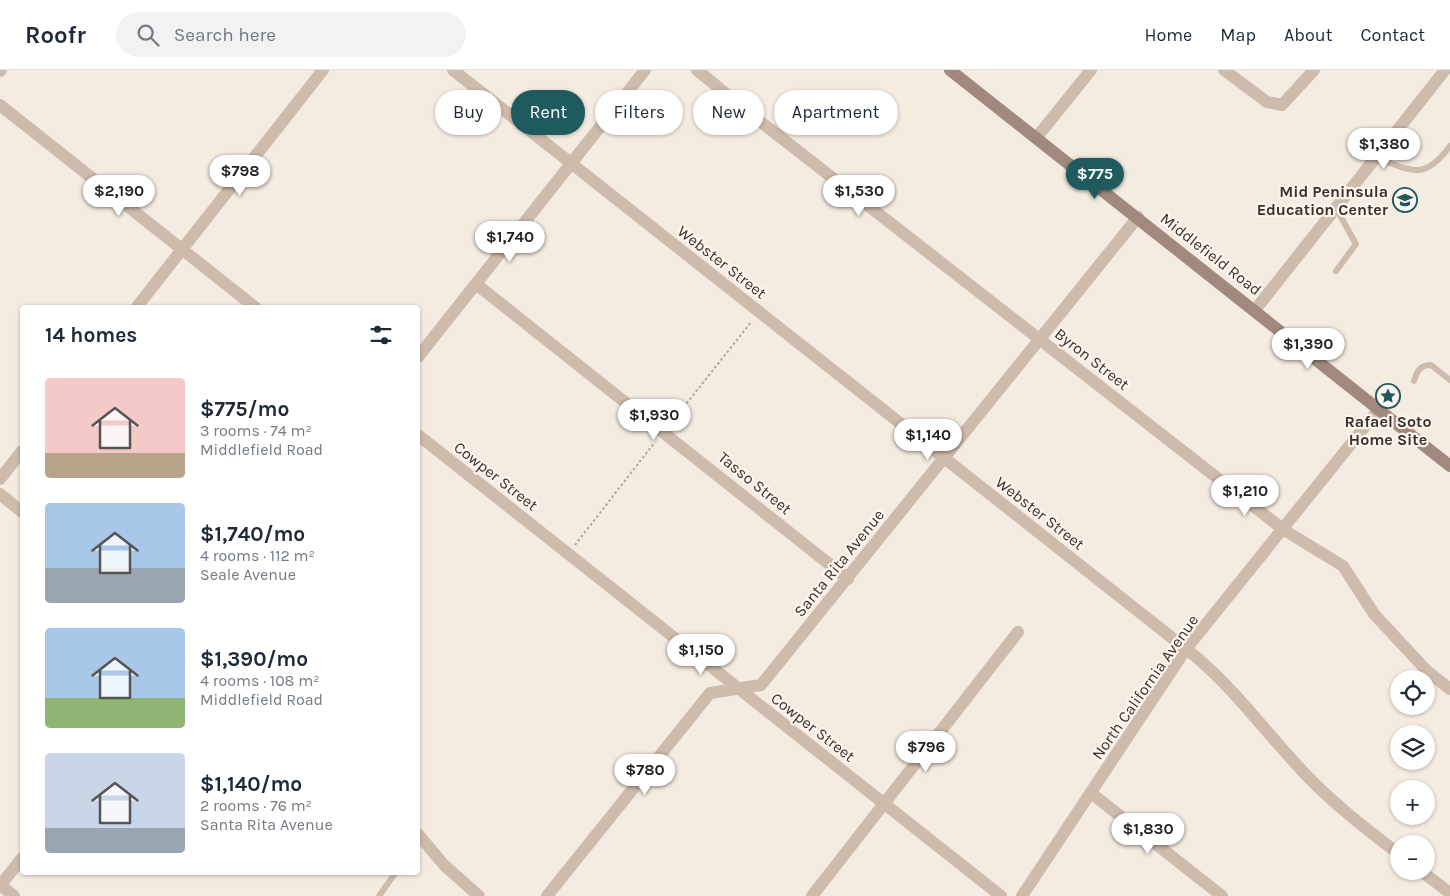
<!DOCTYPE html>
<meta charset="utf-8">
<style>
body{margin:0;font-family:Karla,sans-serif;background:#f2f2f3;color:#1f2937;height:100vh;display:flex;flex-direction:column;font-size:19px;white-space:nowrap}
*{box-sizing:border-box;margin:0}
p{font-size:16px;color:#747a83}
.icon{flex:none;width:28px;height:28px;fill:none;stroke:currentColor;stroke-width:2;stroke-linecap:round;stroke-linejoin:round}
.map{position:relative;flex:1;overflow:hidden}
.panel{position:absolute;left:20px;top:235px;width:400px;height:570px;display:flex;flex-direction:column;background:#fff;border-radius:5px;box-shadow:0 1px 4px #0004}
.panel>*{flex:none}
.guide{position:absolute;left:435px;top:20px;width:475px;height:45px;display:flex;gap:10px}
.fabs{position:absolute;left:1390px;top:600px;display:grid;gap:10px}
.fabs a{display:grid;place-items:center;width:45px;height:45px;border-radius:50%;background:#fff;box-shadow:0 1px 4px #0004;font-size:25px}
.price{position:absolute;translate:-50% -42px;padding:0 11px;border-radius:18px;background:#fff;color:#222;font-size:16px;line-height:32px;filter:drop-shadow(0 1px 2px #0008)}
.price::after{content:'';position:absolute;left:50%;top:30px;width:15px;height:11px;margin-left:-8px;background:inherit;clip-path:polygon(0 0,100% 0,50% 100%)}
.price.active{background:#1f5a5e;color:#fff}
ul{padding:0;list-style:none}
li{display:flex;align-items:center;gap:15px;height:125px;padding:0 25px}
li span{display:grid;place-items:center;flex:none;width:140px;height:100px;border-radius:5px;color:#555}
li>.icon{margin-inline-start:auto}
span .icon{width:60px;height:60px;fill:#fffc;stroke-width:1}
li b{font-size:21px}
h2{display:flex;justify-content:space-between;align-items:center;height:60px;padding:0 25px;font-size:21px}
.chip{padding:0 18px;border-radius:22px;background:#fff;box-shadow:0 1px 4px #0004;font-size:18px;line-height:45px}
.chip.active{background:#1f5a5e;color:#fff}
header{display:flex;align-items:center;gap:30px;box-sizing:border-box;height:70px;padding:0 25px;background:#fff;border-bottom:1px solid #e0e1e3}
header strong{font-size:24px}
nav{display:flex;gap:28px;margin-inline-start:auto;font-size:18px}
.search{width:350px;height:45px;background:#f2f2f3;display:flex;align-items:center;gap:12px;box-sizing:border-box;padding:0 18px;border-radius:28px;color:#747a83;font-size:19px}
.map>svg:first-child{display:block}
</style>
<header>
<strong>Roofr</strong>
<div class="search"><svg class="icon" aria-label="search" viewBox="0 0 24 24"><circle cx="10" cy="10" r="6"/><path d="M15 15l6 6"/></svg>Search here</div>
<nav><a>Home</a><a>Map</a><a>About</a><a>Contact</a></nav>
</header>
<div class="map">
<svg width="1450" height="826" viewBox="0 0 1450 826">
<rect width="100%" height="100%" fill="#f4ebe1"/>
<g fill="none" stroke-linecap="round" stroke-linejoin="round">
<g stroke="#b9a596" stroke-width="2" stroke-dasharray="2.5 2.5" stroke-linecap="butt">
<path d="M671,353L752,251"/>
<path d="M575,475L655,372"/>
</g>
<g stroke="#cdbbac" stroke-width="6">
<path d="M1376,88C1412,101 1424,111 1450,76"/>
<path d="M1336,201L1356,174L1336,138"/>
<path d="M1414,311C1417,301 1420,295 1431,295L1450,310"/>
<path d="M379,826L396,802"/>
</g>
<g stroke="#cdbbac" stroke-width="12">
<path d="M453,0L1195,586C1240,624 1272,671 1313,712C1340,739 1369,761 1399,784"/>
<path d="M697,0L752,45L1284,460L1343,496L1374,544L1427,601L1450,619"/>
<path d="M1224,0L1267,32L1282,35L1314,0"/>
<path d="M0,1L1,0"/>
<path d="M0,35L256,238"/>
<path d="M1037,67L1091,0"/>
<path d="M476,214L848,509"/>
<path d="M136,238L323,0"/>
<path d="M1255,240L1445,0"/>
<path d="M418,287L645,0"/>
<path d="M418,365L1001,826"/>
<path d="M0,409L22,381"/>
<path d="M0,424L22,442"/>
<path d="M1091,723L1222,826"/>
<path d="M418,764L444,795L479,826"/>
<path d="M1421,801L1450,823"/>
<path d="M0,815L14,826"/>
<path d="M0,816L22,788"/>
<path d="M547,826L710,623L761,615L1138,147"/>
<path d="M812,826L1018,562"/>
<path d="M1022,826L1186,579L1379,339"/>
</g>
<path stroke="#a18a7d" stroke-width="12" d="M950,0L1450,396"/>
</g>
<defs>
<symbol id="school-ring" viewBox="-11 -11 22 22"><circle r="9.5" fill="#fbf5ee" stroke="#1f5a5e" stroke-width="1.5"/><path d="M0-5L7-2L0 1L-7-2ZM-4 1L0 2.5L4 1V4Q0 6-4 4Z" fill="#1f5a5e"/></symbol>
<symbol id="sight-ring" viewBox="-11 -11 22 22"><circle r="9.5" fill="#fbf5ee" stroke="#1f5a5e" stroke-width="1.5"/><path d="M0-6L1.8-2.2L6-1.7L2.9 1.2L3.7 5.4L0 3.3L-3.7 5.4L-2.9 1.2L-6-1.7L-1.8-2.2Z" fill="#1f5a5e"/></symbol>
</defs>
<g fill-rule="evenodd">
<use href="#school-ring" x="1391" y="116" width="28" height="28"/>
<use href="#sight-ring" x="1374" y="312" width="28" height="28"/>
</g>
<g text-anchor="middle" dominant-baseline="central" stroke-width="4.5" stroke-linejoin="round" paint-order="stroke">
<g font-size="16" font-weight="bold" fill="#3b302b" stroke="#fbf5ee" text-anchor="end">
<text x="1388" y="121">Mid Peninsula<tspan x="1388" dy="18">Education Center</tspan></text>
<text x="1388" y="351" text-anchor="middle">Rafael Soto<tspan x="1388" dy="18">Home Site</tspan></text>
</g>
<g font-size="16" fill="#3b302b" stroke="#fbf5ee">
<text transform="translate(1211 184) rotate(38)">Middlefield Road</text>
<text transform="translate(722 192) rotate(38)">Webster Street</text>
<text transform="translate(1092 289) rotate(38)">Byron Street</text>
<text transform="translate(496 406) rotate(38)">Cowper Street</text>
<text transform="translate(755 413) rotate(39)">Tasso Street</text>
<text transform="translate(1040 443) rotate(38)">Webster Street</text>
<text transform="translate(839 493) rotate(-51)">Santa Rita Avenue</text>
<text transform="translate(1145 617) rotate(-55)">North California Avenue</text>
<text transform="translate(813 657) rotate(38)">Cowper Street</text>
</g>
</g>
</svg>
<div class="fabs">
<a><svg class="icon" aria-label="locate" viewBox="0 0 24 24"><circle cx="12" cy="12" r="6"/><path d="M12 2v4M12 18v4M2 12h4M18 12h4"/></svg></a>
<a><svg class="icon" aria-label="layers" viewBox="0 0 24 24"><path d="M12 4l9 5-9 5-9-5zM3 14l9 5 9-5"/></svg></a>
<a>+</a>
<a>−</a>
</div>
<b class="price" style="left:1384px;top:100px">$1,380</b>
<b class="price" style="left:240px;top:127px">$798</b>
<b class="price active" style="left:1095px;top:130px">$775</b>
<b class="price" style="left:119px;top:147px">$2,190</b>
<b class="price" style="left:859px;top:147px">$1,530</b>
<b class="price" style="left:510px;top:193px">$1,740</b>
<b class="price" style="left:1308px;top:300px">$1,390</b>
<b class="price" style="left:654px;top:371px">$1,930</b>
<b class="price" style="left:928px;top:391px">$1,140</b>
<b class="price" style="left:1245px;top:447px">$1,210</b>
<b class="price" style="left:701px;top:606px">$1,150</b>
<b class="price" style="left:926px;top:703px">$796</b>
<b class="price" style="left:645px;top:726px">$780</b>
<b class="price" style="left:1148px;top:785px">$1,830</b>
<div class="guide">
<a class="chip">Buy</a>
<a class="chip active">Rent</a>
<a class="chip">Filters</a>
<a class="chip">New</a>
<a class="chip">Apartment</a>
</div>
<section class="panel">
<h2>14 homes<svg class="icon" aria-label="filters" viewBox="0 0 24 24"><path d="M4 7h16M4 17h16"/><circle cx="9" cy="7" r="2"/><circle cx="15" cy="17" r="2"/></svg></h2>
<ul>
<li><span style="background:linear-gradient(#f6c9c9 75%,#b9a48a 0)"><svg class="icon" aria-label="home" viewBox="0 0 24 24"><path d="M3 11l9-7 9 7M6 9v11h12V9"/></svg></span><div><b>$775/mo</b><p>3 rooms · 74 m²</p><p>Middlefield Road</p></div></li>
<li><span style="background:linear-gradient(#a9c7e8 65%,#9aa5b1 0)"><svg class="icon" aria-label="home" viewBox="0 0 24 24"><path d="M3 11l9-7 9 7M6 9v11h12V9"/></svg></span><div><b>$1,740/mo</b><p>4 rooms · 112 m²</p><p>Seale Avenue</p></div></li>
<li><span style="background:linear-gradient(#a9c7e8 70%,#8fb573 0)"><svg class="icon" aria-label="home" viewBox="0 0 24 24"><path d="M3 11l9-7 9 7M6 9v11h12V9"/></svg></span><div><b>$1,390/mo</b><p>4 rooms · 108 m²</p><p>Middlefield Road</p></div></li>
<li><span style="background:linear-gradient(#c9d6e8 75%,#9aa5b1 0)"><svg class="icon" aria-label="home" viewBox="0 0 24 24"><path d="M3 11l9-7 9 7M6 9v11h12V9"/></svg></span><div><b>$1,140/mo</b><p>2 rooms · 76 m²</p><p>Santa Rita Avenue</p></div></li>
</ul>
</section>
</div>
